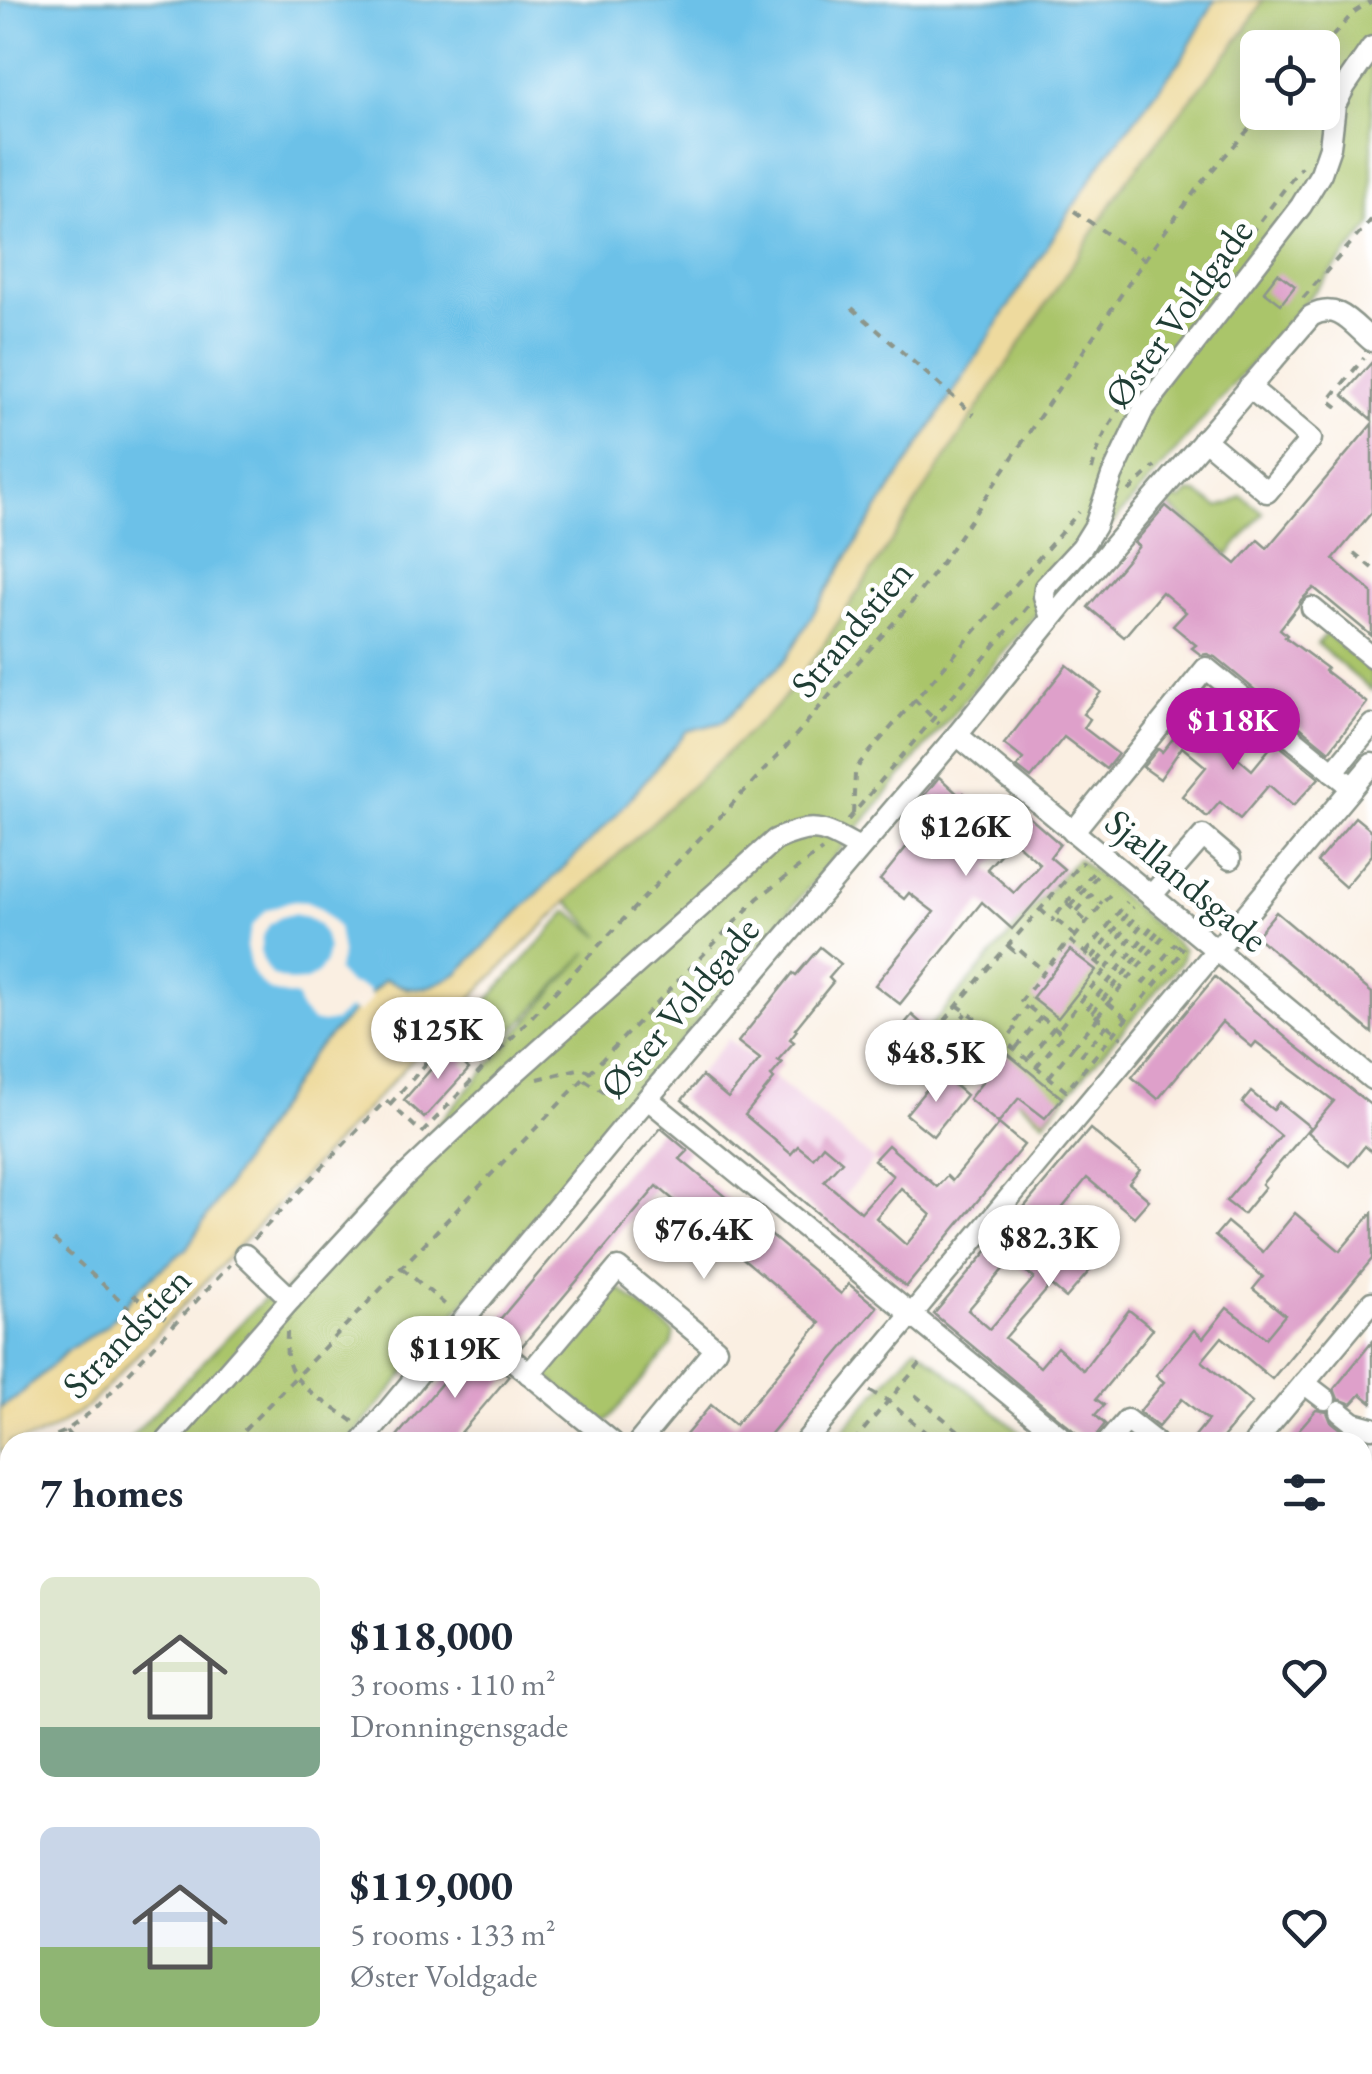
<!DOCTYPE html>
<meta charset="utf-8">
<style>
body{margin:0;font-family:"EB Garamond",serif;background:#f6f6f7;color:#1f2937;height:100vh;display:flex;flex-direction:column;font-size:38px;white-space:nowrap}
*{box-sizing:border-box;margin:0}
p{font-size:32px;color:#747a83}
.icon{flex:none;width:55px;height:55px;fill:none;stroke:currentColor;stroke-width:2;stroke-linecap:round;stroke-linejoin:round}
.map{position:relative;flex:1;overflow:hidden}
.sheet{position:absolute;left:0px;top:1432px;width:1372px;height:642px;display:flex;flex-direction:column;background:#fff;border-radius:30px 30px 0 0;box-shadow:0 5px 25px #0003}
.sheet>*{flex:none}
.tools{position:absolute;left:1240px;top:30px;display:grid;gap:20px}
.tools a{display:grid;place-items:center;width:100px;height:100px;border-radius:15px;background:#fff;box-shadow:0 5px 25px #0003;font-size:50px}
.price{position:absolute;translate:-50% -85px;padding:0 22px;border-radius:35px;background:#fff;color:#222;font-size:32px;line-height:65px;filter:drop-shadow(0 2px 5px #0008)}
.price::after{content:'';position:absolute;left:50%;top:60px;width:30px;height:22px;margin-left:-15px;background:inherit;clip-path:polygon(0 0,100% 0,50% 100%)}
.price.selected{background:#b5179e;color:#fff}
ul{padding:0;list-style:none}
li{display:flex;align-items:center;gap:30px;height:250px;padding:0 40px}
li span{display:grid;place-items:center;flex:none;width:280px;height:200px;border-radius:15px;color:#555}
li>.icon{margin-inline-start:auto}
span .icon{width:120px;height:120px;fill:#fffc;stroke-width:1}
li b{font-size:42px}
h2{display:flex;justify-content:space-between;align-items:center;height:120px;padding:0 40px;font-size:42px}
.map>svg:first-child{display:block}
</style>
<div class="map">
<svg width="1372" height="2074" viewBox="0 0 1372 2074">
<rect width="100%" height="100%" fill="#fff"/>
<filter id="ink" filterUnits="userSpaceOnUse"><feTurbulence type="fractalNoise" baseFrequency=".01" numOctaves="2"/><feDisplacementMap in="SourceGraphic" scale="20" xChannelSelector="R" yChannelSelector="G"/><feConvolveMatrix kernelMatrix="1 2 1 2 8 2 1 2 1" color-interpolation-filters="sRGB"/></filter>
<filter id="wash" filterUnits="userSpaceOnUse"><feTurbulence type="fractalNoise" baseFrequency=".0048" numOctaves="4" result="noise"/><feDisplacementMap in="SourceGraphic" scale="40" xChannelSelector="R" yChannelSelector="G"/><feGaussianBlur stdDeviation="2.25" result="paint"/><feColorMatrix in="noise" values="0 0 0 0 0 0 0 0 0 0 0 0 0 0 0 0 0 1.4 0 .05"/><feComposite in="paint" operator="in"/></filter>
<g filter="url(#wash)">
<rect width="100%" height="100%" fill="#faefe2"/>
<g fill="#f0d0e5">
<path d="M728,1039L874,1160L825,1219L679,1097Z"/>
<path d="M0,1753L10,1761V1815L0,1827Z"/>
</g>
<g fill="#aac56b" stroke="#648150" stroke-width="2.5" fill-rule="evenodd">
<path d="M1263,0H1372V225L1085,555L348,1442H126L265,1298L272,1304L428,1135L588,952L509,1035L481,1008L568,911L601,937L568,901L778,705L820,650L1127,180L1244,32ZM1258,48H1322V112H1258Z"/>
<path d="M1189,492L1197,493L1218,507L1231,503L1242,496L1263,513L1228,555L1169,506L1175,498L1180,501Z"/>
<path d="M1326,633L1372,672V691L1317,644Z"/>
<path d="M1077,858L1184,950L1181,962L1044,1122L979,1068L961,1089L912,1047Z"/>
<path d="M620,1289L674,1333L672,1345L609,1419L603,1423L545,1376V1366L610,1290Z"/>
<path d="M916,1347L1032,1442H833Z"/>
<path d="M4,1475L10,1482V1761L0,1753V1477Z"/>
</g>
<path fill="#eeda9e" stroke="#868c69" stroke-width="2.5" d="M1215,0H1263L1244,32L1127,180L820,650L778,705L568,901L460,1009L90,1405C66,1420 39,1442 10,1442V1448L0,1452V1408L16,1398L68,1350L107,1325L141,1286L186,1249L312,1054L385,979L408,989L615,816L687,731L723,721L786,659L849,554L1103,160L1181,60Z"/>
<path fill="#6cc1e8" stroke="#467f8e" stroke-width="2.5" d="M0,0H1215L1181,60L1103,160L849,554L786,659L723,722L687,731L615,816L457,974C424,989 419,995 385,979L312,1054L186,1249L141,1286L107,1325L68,1350L16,1398L0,1408Z"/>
<path fill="#faefe2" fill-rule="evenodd" d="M290,901L306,902L320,908L338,928L342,953L337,971L350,985H357L367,989L371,996V1000L359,1013L348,1009L335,1021L322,1023L312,1021L300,1009L297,997L272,992L261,983L252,972L246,946L252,926L266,910ZM293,914L307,917L318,924L325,936L328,949L325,963L317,974L305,981L291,982L272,975L264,964L260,951L262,937L269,925L280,917Z"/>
<g id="blocks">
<g fill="#dea0ca" fill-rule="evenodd">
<path d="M1278,273L1295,286L1281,304L1264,291Z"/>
<path d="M1372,362V420L1343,395Z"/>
<path d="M1372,424V512L1333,559L1372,592V636L1314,588L1301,600L1298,606L1280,629L1287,635L1285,637L1327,668L1325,671L1367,703L1329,751L1215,657L1207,654L1201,655L1192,648L1196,645L1173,626L1186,612L1162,592L1124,637L1088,607L1139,546L1134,543L1166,506L1236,564L1258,540L1267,548Z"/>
<path d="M1067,665L1101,692L1083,714L1090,719L1084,728L1118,754L1106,769L1064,737L1031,778L1017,767L1023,759L1004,744Z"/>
<path d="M1196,722L1252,770L1275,742L1319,778L1293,806L1269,785L1240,819L1220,802L1207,817L1182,796L1206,767L1182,747L1160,779L1143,767L1158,749L1162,752L1186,723L1192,727Z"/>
<path d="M939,777L961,797L964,793L1005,828L1021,810L1060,844L1050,857L1064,869L1012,929L982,902L900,1004L875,985L934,912L909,893L904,899L880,880L920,830L934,840L952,820L924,796ZM1013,840L1040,864L1014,893L987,869Z"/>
<path d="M1355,817L1372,831V855L1345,887L1317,862Z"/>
<path d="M1276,912L1372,993V1033L1256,936Z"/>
<path d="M820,947L841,964L829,978L833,982L795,1029L797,1030L790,1039L794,1042L778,1060L782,1063L771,1076L774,1079L745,1115L791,1154L798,1146L813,1158L823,1145L842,1161L824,1181L861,1212L893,1176L874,1160L888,1145L937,1187L947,1176L952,1181L999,1124L1024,1145L906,1287L682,1100L702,1076L728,1098L760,1059L738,1042L793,973L796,975ZM901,1188L931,1215L906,1245L876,1218Z"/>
<path d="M1070,950L1096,970L1058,1018L1032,998Z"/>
<path d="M1215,977L1291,1042L1372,1106V1152L1365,1146L1349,1166L1321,1144L1308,1132L1334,1101L1256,1042L1252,1047L1222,1022L1158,1099L1132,1077Z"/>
<path d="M912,1015L927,1028L906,1052L891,1040Z"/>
<path d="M452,1045L467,1059L463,1063L469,1069L424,1118L404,1100Z"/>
<path d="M998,1046L1062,1098L1045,1118L1019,1098L998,1123L969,1099L995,1066L987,1059Z"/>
<path d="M940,1073L966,1095L933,1136L906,1114Z"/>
<path d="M1251,1092L1273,1110L1279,1102L1310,1127L1262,1184L1265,1187L1243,1214L1226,1201L1281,1136L1242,1103Z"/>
<path d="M661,1128L688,1151L680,1159L841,1294L849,1284L877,1307L764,1442H680L711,1405L735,1425L820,1323L657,1186L522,1346L496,1324Z"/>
<path d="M1090,1129L1140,1170L1129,1183L1149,1200L1134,1217L1087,1178L1042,1233L1064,1252L1081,1234L1104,1254L1066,1298L1051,1285L1005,1338L1040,1367L1057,1347L1083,1370L1129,1310L1153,1329L1096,1399L1104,1405L1095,1415L1105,1424L1097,1434L1095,1442H1087L934,1314ZM1011,1260L1034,1278L990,1329L968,1310Z"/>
<path d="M1295,1213L1340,1251L1372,1213V1259L1272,1379L1222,1337L1202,1361L1252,1403L1219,1442H1190L1208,1420L1182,1399L1158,1427L1139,1412L1164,1382L1156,1375L1194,1330L1203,1338L1227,1308L1266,1338L1285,1315L1253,1289L1263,1277L1215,1236L1227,1222L1263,1252Z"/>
<path d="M1372,1342V1403L1361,1394L1352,1404L1338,1399L1334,1389Z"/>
<path d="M473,1346L509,1376L453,1442H392Z"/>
<path d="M1316,1410L1327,1412L1331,1422L1346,1434L1370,1442H1288Z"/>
</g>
</g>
</g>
<g filter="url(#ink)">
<use href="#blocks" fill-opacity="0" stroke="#8c968b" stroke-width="2.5"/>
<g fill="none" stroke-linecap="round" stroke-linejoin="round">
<defs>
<g id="minor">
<path d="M1204,439L1267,492L1311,439L1249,387"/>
<path d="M1312,608L1372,657"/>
<path d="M1051,618L1044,596L1045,587L1082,547L1095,526L1112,476L1143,410L1301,206L1321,173L1330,147L1335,105L1345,86L1372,47"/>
<path d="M957,735L1372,1079"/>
<path d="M1333,772L1372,725"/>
<path d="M1073,832L1206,668L1352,787"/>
<path d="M1151,896L1203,836L1230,859"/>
<path d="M648,1099L1067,1442"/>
<path d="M245,1255L291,1299"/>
<path d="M464,1320L612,1442"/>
<path d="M529,1374L618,1268L716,1349L639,1442"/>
<path d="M1304,1383L1325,1399"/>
<path d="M1340,1412L1354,1423L1372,1428"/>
<path d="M166,1442L291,1299L403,1178L511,1076L775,840C815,822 823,828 859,848"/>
<path d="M362,1442L635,1113L957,735L1065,602L1311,316C1338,301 1352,324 1372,341"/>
<path d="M805,1442L1372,764"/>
<path d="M1108,1442L1127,1420L1155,1442"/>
<path d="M1255,1442L1372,1302"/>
<path d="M1362,1614L1372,1603"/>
<path d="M1362,1685L1372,1693"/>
<path d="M0,1878L10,1865"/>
<path d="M1362,1905L1372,1894"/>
<path d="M397,2065L408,2074"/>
<path d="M1098,2065L1109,2074"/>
<path d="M25,2074L32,2065"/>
<path d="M275,2074L283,2065"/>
<path d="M727,2074L735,2065"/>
<path d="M975,2074L982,2065"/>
<path d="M1223,2074L1230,2065"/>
</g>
</defs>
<use href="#minor" stroke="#8c968b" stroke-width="25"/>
<g stroke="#8c968b" stroke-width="4" stroke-dasharray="8 8" stroke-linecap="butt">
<path d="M1322,48L1354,12L1372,1"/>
<path d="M1074,211L1145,260"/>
<path d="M1303,298L1372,219"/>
<path d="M852,308L974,415"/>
<path d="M1183,323L1301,167"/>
<path d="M1338,407L1329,400L1364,358"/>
<path d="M1092,470C1098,444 1108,425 1124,403"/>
<path d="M1129,491L1155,466"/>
<path d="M1354,553L1372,568"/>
<path d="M914,699L939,724"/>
<path d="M853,814L855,774L860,763L1079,512"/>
<path d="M848,820L1029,605"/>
<path d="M1066,903L1093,873"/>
<path d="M1070,906L1097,876"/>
<path d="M1040,909L1052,920L1054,918"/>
<path d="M1077,911L1091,895L1102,904"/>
<path d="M1075,936L1054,918L1066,903L1087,922"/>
<path d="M1074,938L1113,891"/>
<path d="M1008,946L1014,951L1017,948L1044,971"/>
<path d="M1086,953L1127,902"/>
<path d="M1092,958L1133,907"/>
<path d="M1098,962L1139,913"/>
<path d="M1106,969L1146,919"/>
<path d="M1142,984L1176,943"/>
<path d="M1108,1003L1127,1019"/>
<path d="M957,1005L985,1025"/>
<path d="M1087,1009L1153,925"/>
<path d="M1092,1013L1159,930"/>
<path d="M1095,1015L1122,1038"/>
<path d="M1097,1017L1165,934"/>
<path d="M391,1019L401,1023L449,1028L487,1062"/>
<path d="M967,1035L978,1021"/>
<path d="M1073,1047L1098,1018"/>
<path d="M1016,1048L1041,1017"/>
<path d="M932,1054L966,1013"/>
<path d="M1029,1058L1054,1027"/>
<path d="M943,1064L967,1035L973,1039L985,1025L1066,1091L1184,950L1177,945"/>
<path d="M947,1067L924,1046L983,974L1081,863L1083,864"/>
<path d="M1036,1067L1062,1036L1056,1032L1058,1030L1021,1001L1069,940L1106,969L1058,1030"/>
<path d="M980,1071L1018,1025L1015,1022L1027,1006"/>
<path d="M1049,1077L1073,1047L1082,1054L1107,1025"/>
<path d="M538,1079L582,1068L591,1072"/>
<path d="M585,1080L619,1102"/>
<path d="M390,1104L425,1065V1054L449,1028"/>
<path d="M422,1133L785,748L851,670L908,607L943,561L1147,256L1201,183L1264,112"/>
<path d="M254,1239L386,1100L421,1132"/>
<path d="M54,1240L129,1308"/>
<path d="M402,1268L448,1307"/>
<path d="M133,1295L174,1324"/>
<path d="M287,1332C287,1342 285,1354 289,1364C298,1390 333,1406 354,1422"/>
<path d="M870,1391L888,1401L937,1442"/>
<path d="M915,1395L972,1442"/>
<path d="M66,1431L75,1442"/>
<path d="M42,1442L66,1431L96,1408L230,1265"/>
<path d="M233,1442L758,898L822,850"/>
<path d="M853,1442L920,1364"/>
<path d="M995,1442L1005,1431"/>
<path d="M0,1464L10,1459"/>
<path d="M0,1501L10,1504"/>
<path d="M0,1686L10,1673"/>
<path d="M0,1709L10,1735"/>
<path d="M1362,1815L1372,1822"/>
</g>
<use href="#minor" stroke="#fff" stroke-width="20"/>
</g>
</g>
<g text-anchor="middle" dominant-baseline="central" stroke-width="10" stroke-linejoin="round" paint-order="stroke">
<g font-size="38" fill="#1f3d34" stroke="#fff">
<text transform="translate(1178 313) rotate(-54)">Øster Voldgade</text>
<text transform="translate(851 628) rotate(-50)">Strandstien</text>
<text transform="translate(1187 880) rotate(40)">Sjællandsgade</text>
<text transform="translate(679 1007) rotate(-50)">Øster Voldgade</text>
<text transform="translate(126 1332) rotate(-46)">Strandstien</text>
</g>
</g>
</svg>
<div class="tools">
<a><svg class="icon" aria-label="locate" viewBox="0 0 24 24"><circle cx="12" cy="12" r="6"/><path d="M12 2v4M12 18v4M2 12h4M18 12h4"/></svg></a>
</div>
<b class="price selected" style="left:1233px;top:773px">$118K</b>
<b class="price" style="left:966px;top:879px">$126K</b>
<b class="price" style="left:438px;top:1082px">$125K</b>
<b class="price" style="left:936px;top:1105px">$48.5K</b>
<b class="price" style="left:704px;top:1282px">$76.4K</b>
<b class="price" style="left:1049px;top:1290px">$82.3K</b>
<b class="price" style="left:455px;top:1401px">$119K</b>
<section class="sheet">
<h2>7 homes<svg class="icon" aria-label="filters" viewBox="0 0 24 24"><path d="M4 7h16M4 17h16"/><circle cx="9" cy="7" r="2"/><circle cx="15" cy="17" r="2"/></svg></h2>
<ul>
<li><span style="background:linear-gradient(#dfe7d0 75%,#7fa58c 0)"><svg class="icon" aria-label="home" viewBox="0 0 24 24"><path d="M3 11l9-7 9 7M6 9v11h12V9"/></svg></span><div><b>$118,000</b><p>3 rooms · 110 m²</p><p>Dronningensgade</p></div><svg class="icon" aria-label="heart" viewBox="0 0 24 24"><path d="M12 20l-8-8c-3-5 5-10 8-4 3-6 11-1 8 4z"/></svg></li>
<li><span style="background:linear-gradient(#c9d6e8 60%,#8fb573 0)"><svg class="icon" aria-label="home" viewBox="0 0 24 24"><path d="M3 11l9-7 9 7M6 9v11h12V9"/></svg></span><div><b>$119,000</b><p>5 rooms · 133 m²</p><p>Øster Voldgade</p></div><svg class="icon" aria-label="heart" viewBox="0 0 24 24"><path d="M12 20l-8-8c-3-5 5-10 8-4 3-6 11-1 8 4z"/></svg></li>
</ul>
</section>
</div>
